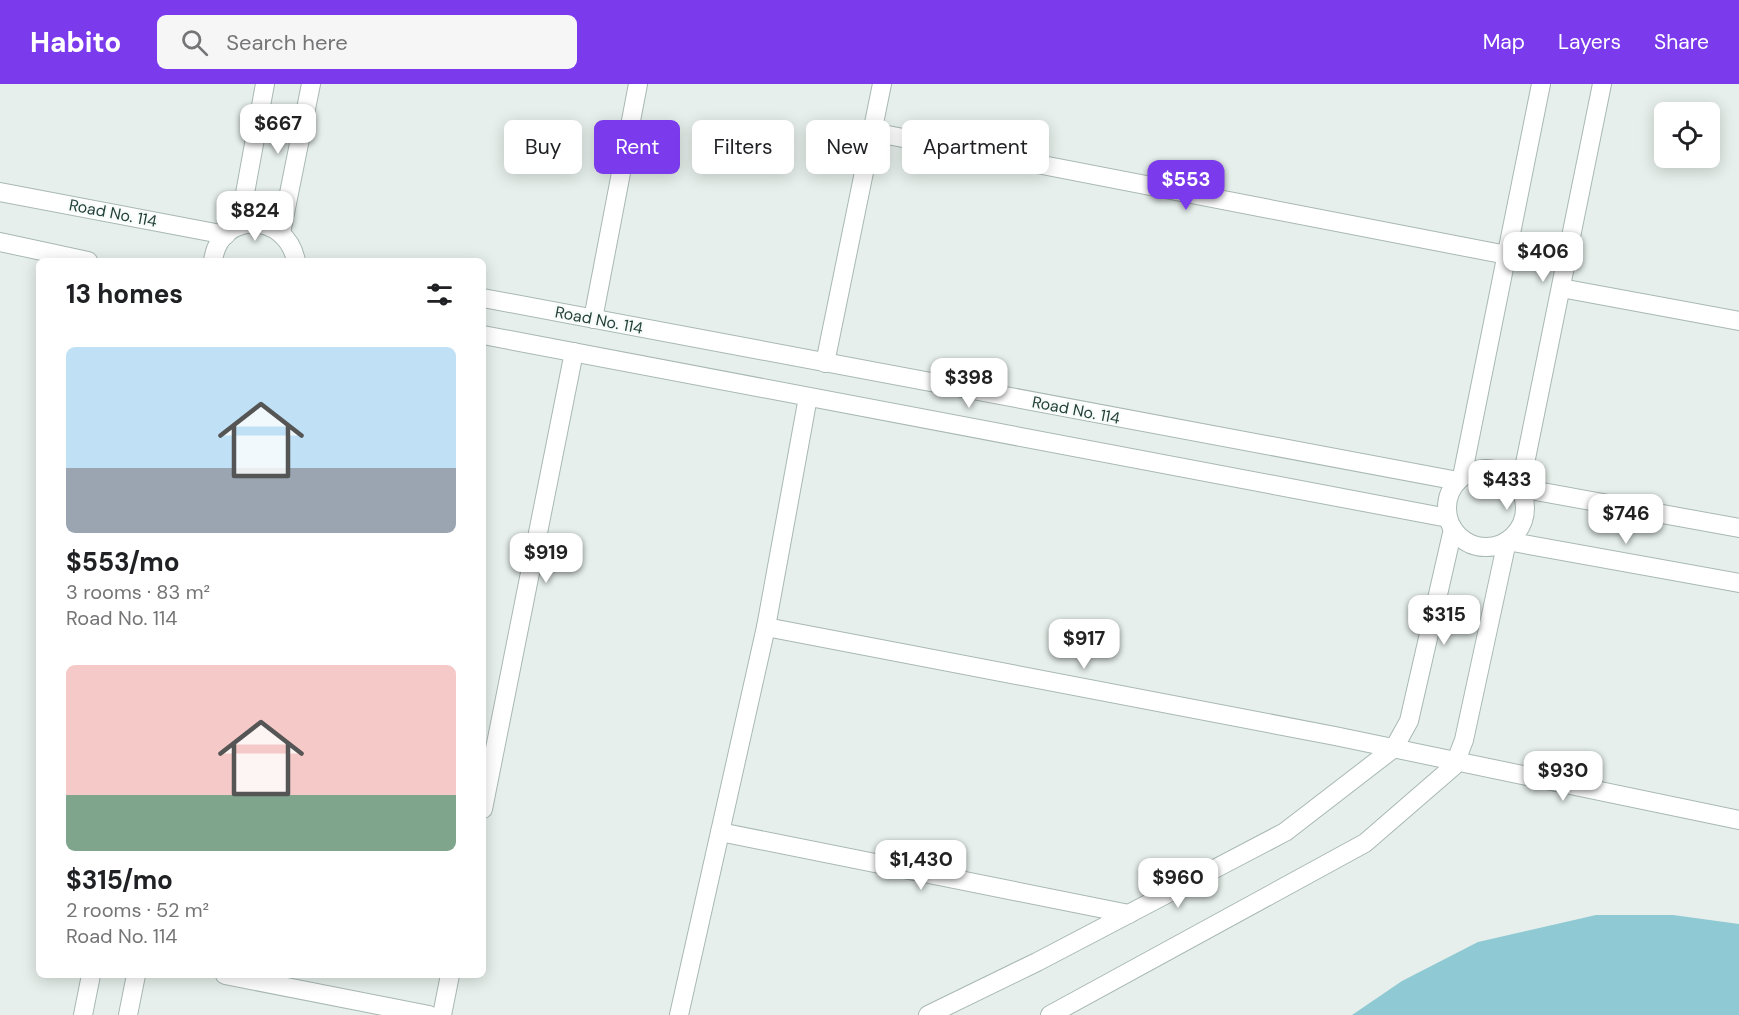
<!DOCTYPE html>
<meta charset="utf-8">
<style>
body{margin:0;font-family:"DM Sans",sans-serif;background:#f6f6f6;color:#202124;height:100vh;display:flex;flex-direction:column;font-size:22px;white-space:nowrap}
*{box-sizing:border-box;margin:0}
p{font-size:20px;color:#757577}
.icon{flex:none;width:33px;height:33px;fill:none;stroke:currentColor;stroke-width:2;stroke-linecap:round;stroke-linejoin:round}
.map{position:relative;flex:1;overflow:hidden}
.details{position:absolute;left:36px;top:174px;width:450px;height:720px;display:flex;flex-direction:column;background:#fff;border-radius:9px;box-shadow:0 3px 15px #0003}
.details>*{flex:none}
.top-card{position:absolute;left:504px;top:36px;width:570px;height:54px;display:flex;gap:12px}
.controls{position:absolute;left:1654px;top:18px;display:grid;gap:12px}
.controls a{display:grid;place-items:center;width:66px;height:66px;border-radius:9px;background:#fff;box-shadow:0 3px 15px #0003;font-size:30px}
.price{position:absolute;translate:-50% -51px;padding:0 14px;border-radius:12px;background:#fff;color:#222;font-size:20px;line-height:39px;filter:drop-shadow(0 2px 3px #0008)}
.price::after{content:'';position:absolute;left:50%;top:36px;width:18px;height:14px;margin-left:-9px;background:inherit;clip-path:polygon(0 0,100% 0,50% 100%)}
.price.current{background:#7c3aed;color:#fff}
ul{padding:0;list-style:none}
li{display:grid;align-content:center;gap:12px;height:318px;padding:0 30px}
li span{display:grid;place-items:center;height:186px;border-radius:9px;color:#555}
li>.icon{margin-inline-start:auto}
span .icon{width:108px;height:108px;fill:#fffc;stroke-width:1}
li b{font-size:26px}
h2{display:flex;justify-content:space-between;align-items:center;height:72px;padding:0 30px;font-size:26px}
.chip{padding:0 21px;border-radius:9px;background:#fff;box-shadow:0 3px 15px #0003;font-size:21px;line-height:54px}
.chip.current{background:#7c3aed;color:#fff}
header{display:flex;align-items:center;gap:36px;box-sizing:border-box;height:84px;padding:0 30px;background:#7c3aed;color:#fff}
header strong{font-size:28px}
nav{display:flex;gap:33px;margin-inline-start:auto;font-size:21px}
.search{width:420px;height:54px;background:#f6f6f6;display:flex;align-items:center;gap:15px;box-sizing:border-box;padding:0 21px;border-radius:9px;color:#757577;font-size:22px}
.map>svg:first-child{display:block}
</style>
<header>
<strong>Habito</strong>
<div class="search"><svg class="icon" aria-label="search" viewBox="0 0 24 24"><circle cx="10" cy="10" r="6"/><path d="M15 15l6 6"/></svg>Search here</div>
<nav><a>Map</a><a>Layers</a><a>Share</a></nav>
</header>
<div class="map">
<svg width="1739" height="931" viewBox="0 0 1739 931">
<rect width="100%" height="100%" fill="#e6efeb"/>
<path fill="#8ec9d4" d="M1596,831H1673L1739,840V931H1352L1402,897L1478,858Z"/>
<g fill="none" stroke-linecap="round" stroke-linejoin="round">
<defs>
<g id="minor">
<path d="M872,48L1507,171"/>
<path d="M1561,204L1739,237"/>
<path d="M593,235L638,0"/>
<path d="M825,279L882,0"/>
<path d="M766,543L1335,652L1739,736"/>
<path d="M483,725L574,268"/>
<path d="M720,748L1129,830"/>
<path d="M225,891L429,931"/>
<path d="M442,931L450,891"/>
<path d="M679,931L766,543L808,313"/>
</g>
<g id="tertiary">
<path d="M1602,0L1520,404L1739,444"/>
<path d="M0,108L226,151"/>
<path d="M239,142L265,0"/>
<path d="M281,149L311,0"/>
<path d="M0,158L88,177"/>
<path d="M213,177C219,127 286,127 296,177"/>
<path d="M483,214L1458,397"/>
<path d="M483,251L1448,434"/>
<circle cx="1486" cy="424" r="39"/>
<path d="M1462,393L1541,0"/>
<path d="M83,931L91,891"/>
<path d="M128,931L136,891"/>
<path d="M928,931L1037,878L1285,748L1394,664L1409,637L1453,445"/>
<path d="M1050,931L1365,759L1454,682L1464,656L1507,457L1739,499"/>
</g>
</defs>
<use href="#minor" stroke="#a8b8b2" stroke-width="20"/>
<use href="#tertiary" stroke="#a8b8b2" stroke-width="20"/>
<use href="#minor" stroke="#fff" stroke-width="18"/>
<use href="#tertiary" stroke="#fff" stroke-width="18"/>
</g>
<g text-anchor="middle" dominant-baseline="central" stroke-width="4.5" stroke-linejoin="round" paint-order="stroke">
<g font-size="16" fill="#24423a" stroke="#f7fbf9">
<text transform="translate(113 129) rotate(11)">Road No. 114</text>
<text transform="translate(599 236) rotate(11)">Road No. 114</text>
<text transform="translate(1076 326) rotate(11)">Road No. 114</text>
</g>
</g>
</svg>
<div class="controls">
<a><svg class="icon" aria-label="locate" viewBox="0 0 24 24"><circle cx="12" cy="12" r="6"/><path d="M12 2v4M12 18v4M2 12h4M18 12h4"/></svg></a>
</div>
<b class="price" style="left:278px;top:71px">$667</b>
<b class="price current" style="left:1186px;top:127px">$553</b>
<b class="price" style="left:255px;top:158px">$824</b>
<b class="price" style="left:1543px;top:199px">$406</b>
<b class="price" style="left:969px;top:325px">$398</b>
<b class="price" style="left:1507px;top:427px">$433</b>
<b class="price" style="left:1626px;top:461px">$746</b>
<b class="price" style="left:546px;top:500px">$919</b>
<b class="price" style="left:1444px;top:562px">$315</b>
<b class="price" style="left:1084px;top:586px">$917</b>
<b class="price" style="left:1563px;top:718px">$930</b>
<b class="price" style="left:921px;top:807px">$1,430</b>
<b class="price" style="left:1178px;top:825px">$960</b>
<div class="top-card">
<a class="chip">Buy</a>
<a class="chip current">Rent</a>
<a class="chip">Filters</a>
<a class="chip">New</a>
<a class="chip">Apartment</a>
</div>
<section class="details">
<h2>13 homes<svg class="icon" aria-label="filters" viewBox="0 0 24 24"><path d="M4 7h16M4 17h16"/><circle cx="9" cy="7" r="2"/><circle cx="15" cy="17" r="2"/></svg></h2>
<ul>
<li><span style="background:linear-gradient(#bfe0f5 65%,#9aa5b1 0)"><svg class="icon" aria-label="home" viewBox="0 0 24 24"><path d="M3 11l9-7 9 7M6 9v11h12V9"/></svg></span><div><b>$553/mo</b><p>3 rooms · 83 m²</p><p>Road No. 114</p></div></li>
<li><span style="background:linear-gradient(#f6c9c9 70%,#7fa58c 0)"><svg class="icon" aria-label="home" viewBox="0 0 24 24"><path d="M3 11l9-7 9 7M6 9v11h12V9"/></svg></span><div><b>$315/mo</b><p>2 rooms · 52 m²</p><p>Road No. 114</p></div></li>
</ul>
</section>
</div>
